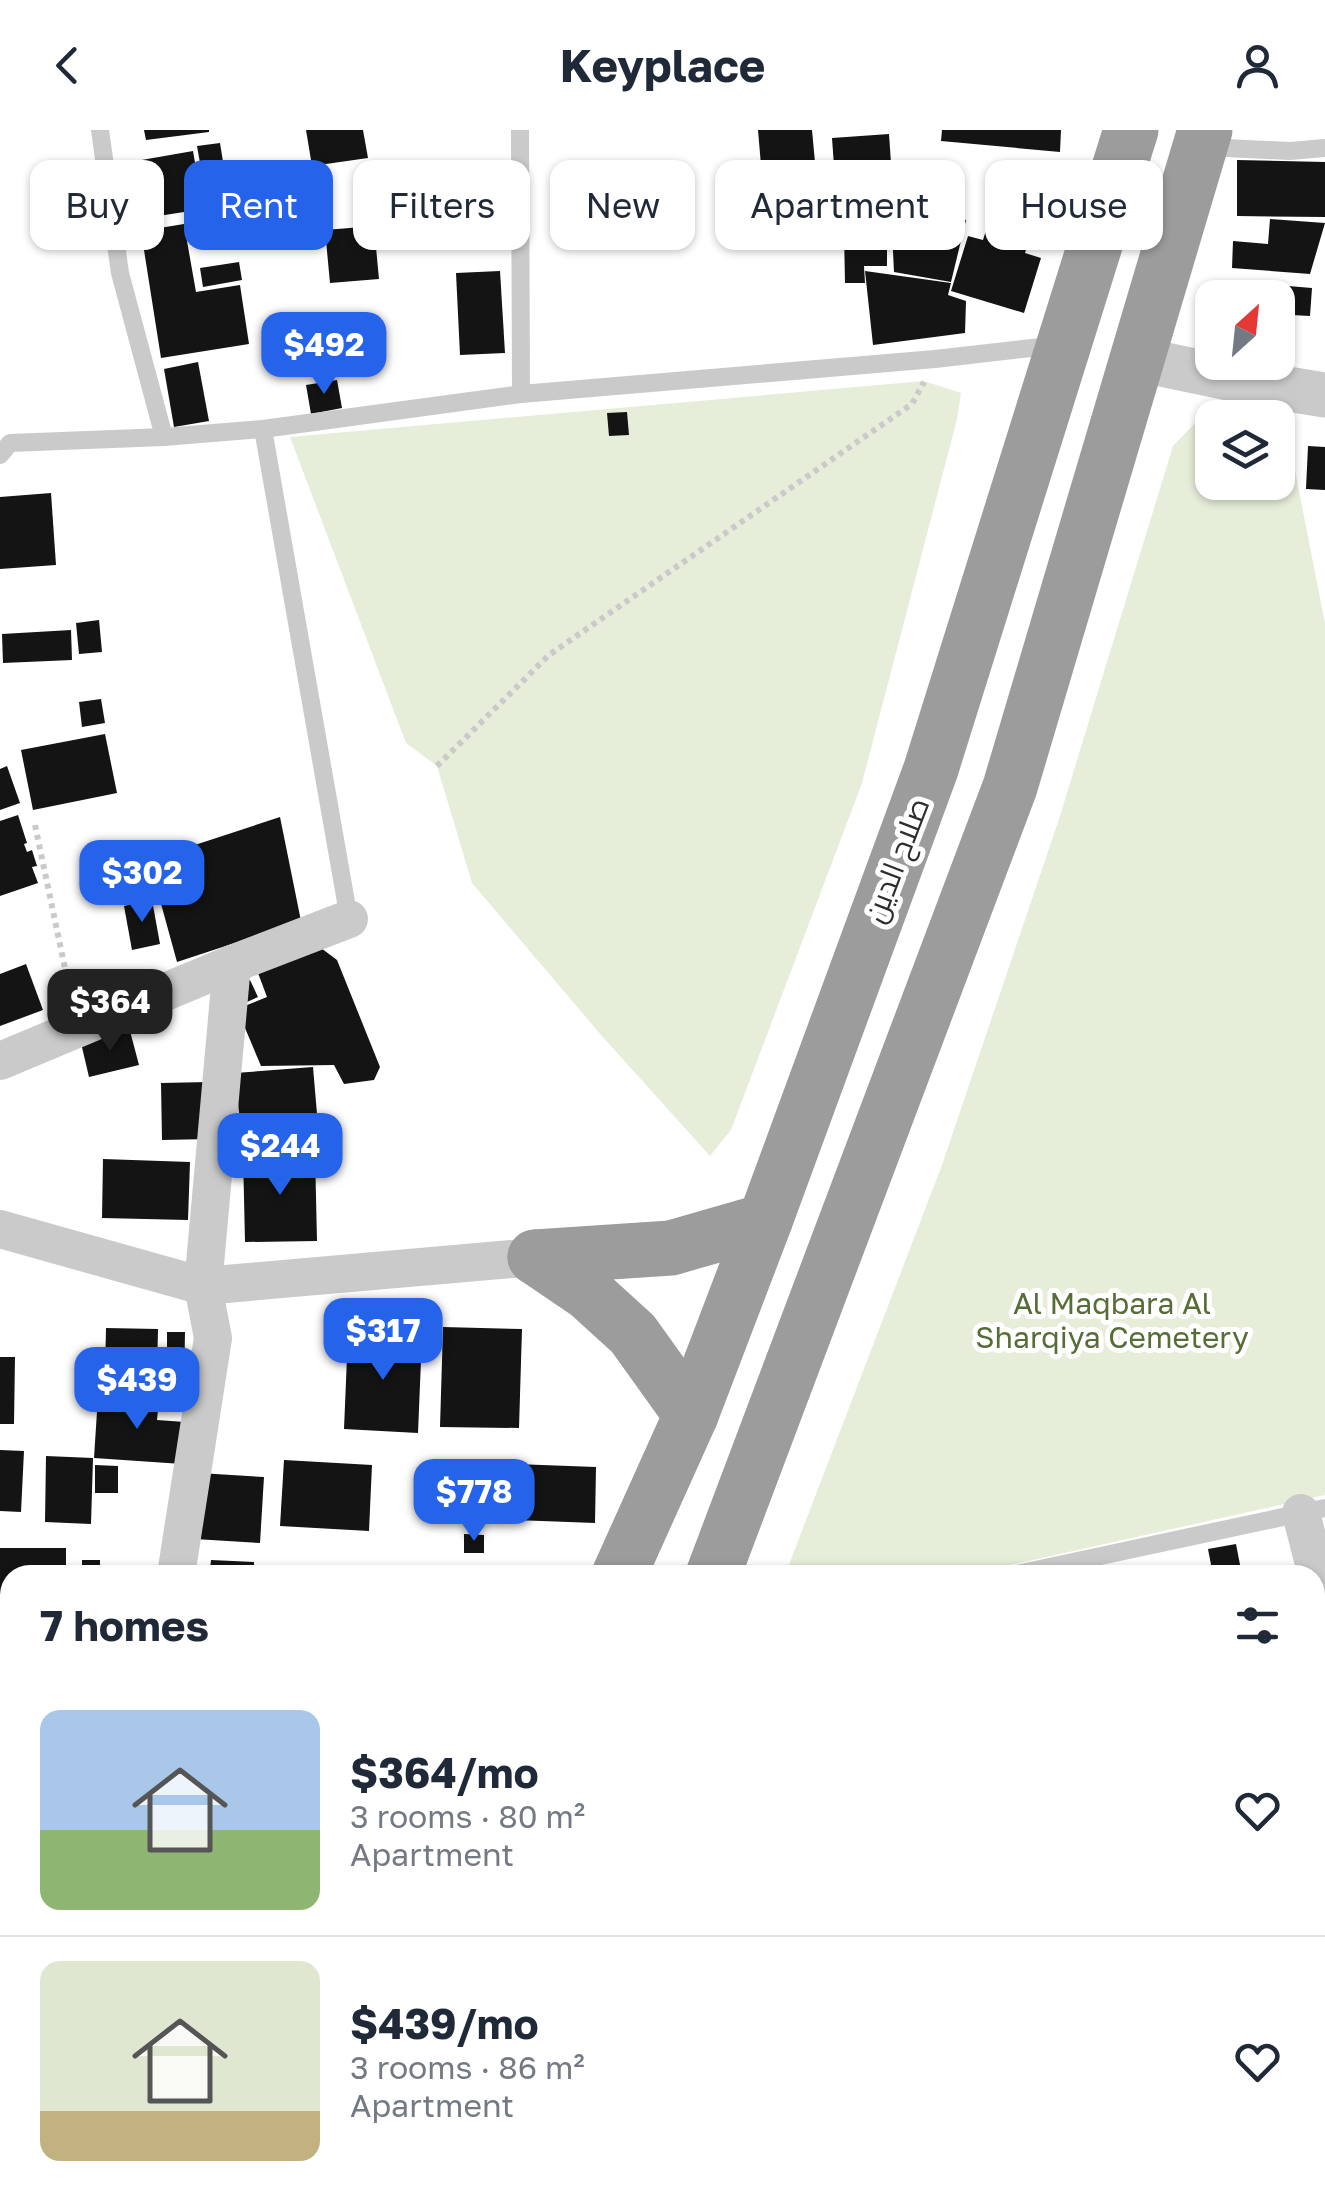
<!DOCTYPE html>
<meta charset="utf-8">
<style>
body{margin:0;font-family:"Golos Text",Cairo,sans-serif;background:#f2f2f3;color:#1f2937;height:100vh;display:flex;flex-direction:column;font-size:38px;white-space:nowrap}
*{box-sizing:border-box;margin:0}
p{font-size:32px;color:#747a83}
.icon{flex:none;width:55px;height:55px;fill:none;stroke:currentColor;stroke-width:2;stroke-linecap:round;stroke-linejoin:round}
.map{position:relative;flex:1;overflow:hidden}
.sheet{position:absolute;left:0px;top:1435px;width:1325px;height:642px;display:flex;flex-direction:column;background:#fff;border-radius:30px 30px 0 0;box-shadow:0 2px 8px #0004}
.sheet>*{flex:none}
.guide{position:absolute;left:30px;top:30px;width:1265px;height:90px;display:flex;gap:20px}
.needle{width:65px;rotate:27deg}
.controls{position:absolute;left:1195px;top:150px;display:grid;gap:20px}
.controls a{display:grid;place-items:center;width:100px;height:100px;border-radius:20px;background:#fff;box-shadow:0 2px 8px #0004;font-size:50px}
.price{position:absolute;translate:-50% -85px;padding:0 22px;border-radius:20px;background:#2563eb;color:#fff;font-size:32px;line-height:65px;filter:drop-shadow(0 2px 5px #0008)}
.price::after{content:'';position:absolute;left:50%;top:60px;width:30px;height:22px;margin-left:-15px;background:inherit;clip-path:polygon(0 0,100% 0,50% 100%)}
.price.active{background:#222;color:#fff}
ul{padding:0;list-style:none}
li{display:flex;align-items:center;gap:30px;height:250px;padding:0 40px}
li+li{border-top:2px solid #e0e1e3}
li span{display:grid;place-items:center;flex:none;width:280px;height:200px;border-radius:20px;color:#555}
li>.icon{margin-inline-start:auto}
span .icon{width:120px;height:120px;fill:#fffc;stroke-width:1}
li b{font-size:42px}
h2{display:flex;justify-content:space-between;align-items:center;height:120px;padding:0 40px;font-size:42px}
.tag{padding:0 35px;border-radius:20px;background:#fff;box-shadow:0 2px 8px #0004;font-size:35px;line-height:90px}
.tag.active{background:#2563eb;color:#fff}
header{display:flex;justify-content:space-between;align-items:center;height:130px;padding:0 40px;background:#fff;font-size:45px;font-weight:700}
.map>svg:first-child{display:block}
</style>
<header><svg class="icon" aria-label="back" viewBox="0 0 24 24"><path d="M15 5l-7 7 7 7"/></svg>Keyplace<svg class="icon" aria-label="person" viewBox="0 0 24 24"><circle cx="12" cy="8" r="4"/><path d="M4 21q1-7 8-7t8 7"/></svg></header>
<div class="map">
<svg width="1325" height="2076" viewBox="0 0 1325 2076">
<rect width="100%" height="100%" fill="#fff"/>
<g fill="#e6edd9">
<path d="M924,251L961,263L957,289L862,653L731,1000L710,1026L601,905L472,753L437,636L406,613L290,307Z"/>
<path d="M1196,292H1212V352H1278V299L1287,300L1325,493V1365L965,1445H785L942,1035L1059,689L1173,316Z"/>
</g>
<g fill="#141414">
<path d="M144,0H209V2L146,10Z"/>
<path d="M306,0H363L368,28L312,36Z"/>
<path d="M758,0H812L816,43L762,47Z"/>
<path d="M942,0H1061L1060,22L941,11Z"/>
<path d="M889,4L891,33L834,36L832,8Z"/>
<path d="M220,13L231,81L209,84L197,16Z"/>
<path d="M193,21L203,79L146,88L136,31Z"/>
<path d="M1237,30L1325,32V87L1237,86Z"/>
<path d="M862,52L865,81L838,83L836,54Z"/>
<path d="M871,56H889L890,71L966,90L951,152L894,142L891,80H872Z"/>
<path d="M927,61L953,63L951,77L925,74Z"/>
<path d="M1029,65L1052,72L1047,89L1024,82Z"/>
<path d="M1270,89L1325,93L1310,144L1232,138L1233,111L1268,114Z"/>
<path d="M184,94L196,162L240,155L249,214L161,228L141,101Z"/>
<path d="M988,94L1030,107L1025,123L1041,128L1024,183L951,161L968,106L983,110Z"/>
<path d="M374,96L379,149L330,153L325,100Z"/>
<path d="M844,103H887V136H864L865,153H845Z"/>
<path d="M239,132L242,150L203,157L200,138Z"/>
<path d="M500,141L505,223L460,225L456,143Z"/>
<path d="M865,141L951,153L948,165L966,171L965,203L873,215Z"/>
<path d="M1216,150L1312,158L1310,186L1292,185L1288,232L1278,231V168H1215Z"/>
<path d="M198,232L209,291L174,297L164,239Z"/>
<path d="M337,250L342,278L311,284L306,255Z"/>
<path d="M627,282L629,305L609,306L607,283Z"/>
<path d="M1308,316L1325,317V360L1306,359Z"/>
<path d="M51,363L56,435L0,439V367Z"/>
<path d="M99,490L102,522L79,524L76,493Z"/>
<path d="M71,500L72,530L3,533L2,504Z"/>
<path d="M101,569L105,593L82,597L79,572Z"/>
<path d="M105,604L117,663L33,680L21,620Z"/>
<path d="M7,636L20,673L0,680V639Z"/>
<path d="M18,685L27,713L24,714L27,722L32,720L37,736L32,737L38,753L0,766V691Z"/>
<path d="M280,687L301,791L177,832L149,730Z"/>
<path d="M152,770L160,814L132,820L124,776Z"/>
<path d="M321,818L337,830L380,937L374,950L344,954L334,935L261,936L237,879L267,867L258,843Z"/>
<path d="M26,834L43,880L0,896V844Z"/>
<path d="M250,850L258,867L240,875L231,858Z"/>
<path d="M130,901L139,935L89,947L81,913Z"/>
<path d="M313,937L319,1007L263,1012L262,1003L241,1004L235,943Z"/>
<path d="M209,952L210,1009L162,1010L161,953Z"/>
<path d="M315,1023L317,1111L245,1112L243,1024Z"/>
<path d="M103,1029L190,1032L188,1090L102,1088Z"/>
<path d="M443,1197L522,1199L519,1298L440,1297Z"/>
<path d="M106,1198L158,1199L157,1245L105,1244Z"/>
<path d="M167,1202H185L184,1258L167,1257Z"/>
<path d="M348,1203L422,1206L418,1303L344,1299Z"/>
<path d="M0,1227H15L14,1294H0Z"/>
<path d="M98,1266L159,1270L157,1290L185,1292L182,1334L94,1328Z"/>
<path d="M0,1320L24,1321L21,1382L0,1381Z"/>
<path d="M46,1326L93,1328L91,1394L45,1392Z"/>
<path d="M284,1330L372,1335L369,1401L280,1396Z"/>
<path d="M486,1333L596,1337L595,1393L484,1389Z"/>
<path d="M95,1335L118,1336V1363H95Z"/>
<path d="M199,1343L264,1347L260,1413L195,1409Z"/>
<path d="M464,1404L484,1405V1423H464Z"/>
<path d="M1236,1414L1242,1445H1213L1208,1419Z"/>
<path d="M0,1418H66V1445H10V1565H6L5,1492H0Z"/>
<rect x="82" y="1430" width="18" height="15"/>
<path d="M211,1430L254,1432V1445H186V1438L210,1439Z"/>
<rect x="0" y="1584" width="10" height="62"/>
<path d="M1325,1994V2034L1315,2036V1996Z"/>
<path d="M0,2008L10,2010V2068H91L90,2076H0Z"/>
<path d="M1325,2062V2076H1314L1312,2068H1315V2064Z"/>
<path d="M133,2068H288L287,2072L280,2071L279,2076H132Z"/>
<path d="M651,2068H724L723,2076H651Z"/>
<path d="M925,2068H1011L1012,2076H926Z"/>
<path d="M1113,2068H1214L1216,2076H1173V2073L1153,2076H1114Z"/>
<path d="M1260,2068H1300L1301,2073L1260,2074Z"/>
</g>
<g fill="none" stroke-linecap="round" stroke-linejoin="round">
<g stroke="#cacaca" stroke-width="6" stroke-dasharray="5 5" stroke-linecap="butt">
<path d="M437,636L549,525L912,274L924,252"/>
<path d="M35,695L71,867"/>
</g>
<g stroke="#cacaca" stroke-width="18">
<path d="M100,0L120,143L164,307"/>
<path d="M520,0L521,264"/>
<path d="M1205,17L1290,21L1325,18"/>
<path d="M263,299L349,789"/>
<path d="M0,325L10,313L164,307L263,299L521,264L935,229L1058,215"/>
<path d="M1012,1445L1325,1378"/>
</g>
<g stroke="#cacaca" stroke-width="38">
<path d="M0,931L232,834L349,789"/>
<path d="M0,1099L203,1156L535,1127"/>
<path d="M1301,1383L1325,1477"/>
<path d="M176,1445L213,1208L203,1156L232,834"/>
<path d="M0,1731L10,1732"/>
<path d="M1054,2068H1074"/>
<path d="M315,2076L320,2068"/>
</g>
<path stroke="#cacaca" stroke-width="45" d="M1137,229L1257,254L1325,265"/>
<g stroke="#9c9c9c" stroke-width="55">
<path d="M535,1127L671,1118L765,1091"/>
<path d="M535,1127L588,1163L633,1204L691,1285"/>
<path d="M619,1445L691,1285L765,1091L931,639L1131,0"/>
<path d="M713,1445L1010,657L1205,0"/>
<path d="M434,2076L436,2068"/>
<path d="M503,2076L505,2068"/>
</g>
</g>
<g text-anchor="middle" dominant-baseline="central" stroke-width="10" stroke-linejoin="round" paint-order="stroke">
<g font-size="30" fill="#2d2d2d" stroke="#fff">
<text transform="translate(896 730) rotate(-69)">صلاح الدين</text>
</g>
<g font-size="30" fill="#576d37" stroke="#fff">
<text x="1112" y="1173">Al Maqbara Al<tspan x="1112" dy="34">Sharqiya Cemetery</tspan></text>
</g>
</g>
</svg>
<div class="controls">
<a><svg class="needle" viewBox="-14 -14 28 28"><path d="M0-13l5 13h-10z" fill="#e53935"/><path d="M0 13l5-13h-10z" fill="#747a83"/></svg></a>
<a><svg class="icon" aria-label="layers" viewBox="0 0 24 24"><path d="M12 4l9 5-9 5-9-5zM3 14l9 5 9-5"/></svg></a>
</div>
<b class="price" style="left:324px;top:267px">$492</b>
<b class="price" style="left:142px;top:795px">$302</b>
<b class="price active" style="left:110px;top:924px">$364</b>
<b class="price" style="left:280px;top:1068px">$244</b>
<b class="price" style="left:383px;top:1253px">$317</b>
<b class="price" style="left:137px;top:1302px">$439</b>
<b class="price" style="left:474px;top:1414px">$778</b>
<div class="guide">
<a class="tag">Buy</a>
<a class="tag active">Rent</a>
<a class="tag">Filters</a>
<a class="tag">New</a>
<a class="tag">Apartment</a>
<a class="tag">House</a>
</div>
<section class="sheet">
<h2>7 homes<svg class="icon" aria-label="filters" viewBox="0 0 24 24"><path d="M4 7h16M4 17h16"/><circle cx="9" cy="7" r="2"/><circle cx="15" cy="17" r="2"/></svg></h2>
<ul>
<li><span style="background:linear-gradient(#a9c7e8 60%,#8fb573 0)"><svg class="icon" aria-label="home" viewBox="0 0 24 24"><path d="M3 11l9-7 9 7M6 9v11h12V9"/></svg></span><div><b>$364/mo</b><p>3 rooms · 80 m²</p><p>Apartment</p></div><svg class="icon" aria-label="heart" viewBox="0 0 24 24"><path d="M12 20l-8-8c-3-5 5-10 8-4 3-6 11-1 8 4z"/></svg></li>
<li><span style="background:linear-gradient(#dfe7d0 75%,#c2b280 0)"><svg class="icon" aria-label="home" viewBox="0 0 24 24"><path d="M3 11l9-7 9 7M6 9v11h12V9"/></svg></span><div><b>$439/mo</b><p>3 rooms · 86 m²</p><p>Apartment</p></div><svg class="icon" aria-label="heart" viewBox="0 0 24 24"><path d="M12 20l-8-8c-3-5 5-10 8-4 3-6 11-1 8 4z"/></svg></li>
</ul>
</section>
</div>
